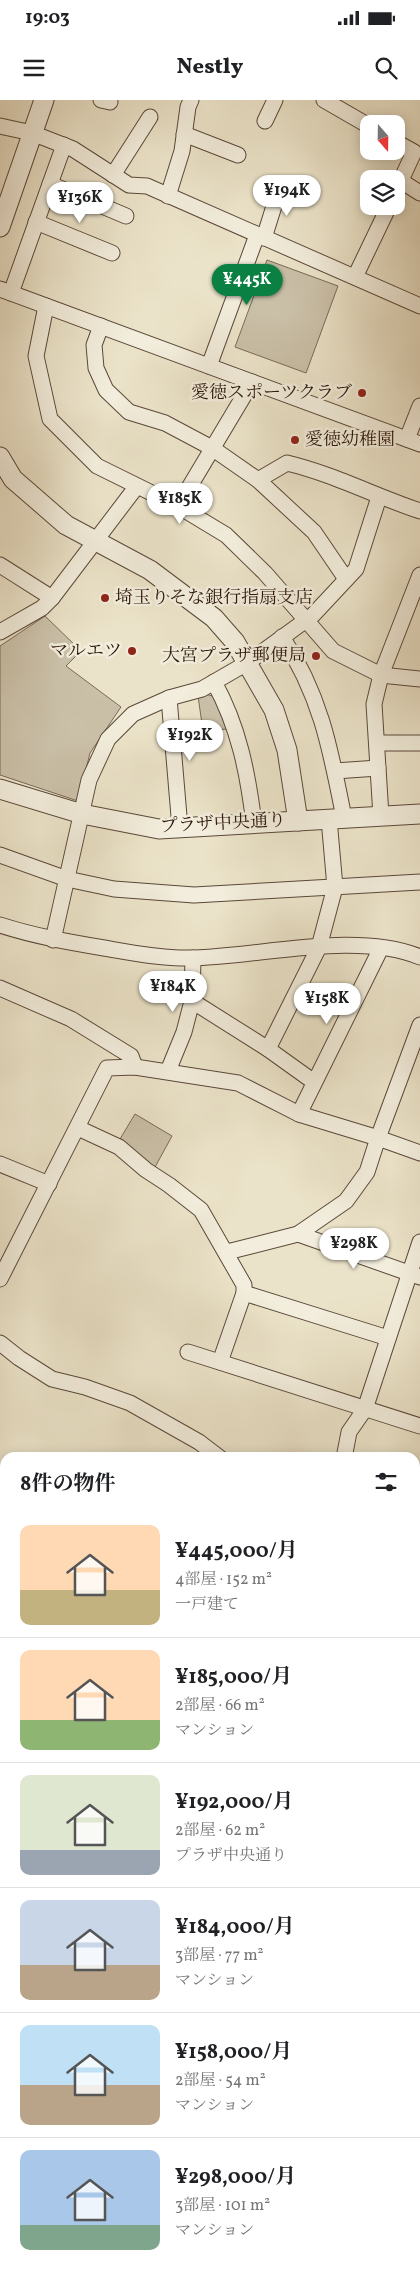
<!DOCTYPE html>
<html lang="ja">
<meta charset="utf-8">
<style>
body{margin:0;font-family:Vollkorn,"Noto Serif JP",serif;background:#f6f6f6;color:#202124;height:100vh;display:flex;flex-direction:column;font-size:19px;white-space:nowrap}
*{box-sizing:border-box;margin:0}
p{font-size:16px;color:#757577}
.icon{flex:none;width:28px;height:28px;fill:none;stroke:currentColor;stroke-width:2;stroke-linecap:round;stroke-linejoin:round}
.map{position:relative;flex:1;overflow:hidden}
.panel{position:absolute;left:0px;top:1352px;width:420px;height:821px;display:flex;flex-direction:column;background:#fff;border-radius:15px 15px 0 0;box-shadow:0 2px 12px #0003}
.panel>*{flex:none}
.needle{width:32px;rotate:160deg}
.controls{position:absolute;left:360px;top:15px;display:grid;gap:10px}
.controls a{display:grid;place-items:center;width:45px;height:45px;border-radius:10px;background:#fff;box-shadow:0 2px 12px #0003;font-size:25px}
.price{position:absolute;translate:-50% -42px;padding:0 11px;border-radius:18px;background:#fff;color:#222;font-size:16px;line-height:32px;filter:drop-shadow(0 1px 2px #0008)}
.price::after{content:'';position:absolute;left:50%;top:30px;width:15px;height:11px;margin-left:-8px;background:inherit;clip-path:polygon(0 0,100% 0,50% 100%)}
.price.current{background:#0b8043;color:#fff}
ul{padding:0;list-style:none}
li{display:flex;align-items:center;gap:15px;height:125px;padding:0 20px}
li+li{border-top:1px solid #e0e0e0}
li span{display:grid;place-items:center;flex:none;width:140px;height:100px;border-radius:10px;color:#555}
li>.icon{margin-inline-start:auto}
span .icon{width:60px;height:60px;fill:#fffc;stroke-width:1}
li b{font-size:21px}
h2{display:flex;justify-content:space-between;align-items:center;height:60px;padding:0 20px;font-size:21px}
.status{display:flex;justify-content:space-between;align-items:center;height:35px;padding:0 25px;background:#fff;direction:ltr}
.status svg{height:14px;fill:currentColor}
header{display:flex;justify-content:space-between;align-items:center;height:65px;padding:0 20px;background:#fff;font-size:22px;font-weight:800}
.map>svg:first-child{display:block}
</style>
<div class="status"><b>19:03</b><svg viewBox="0 0 49 12"><path d="M0 12V9h3v3zM5 12V6h3v6zM10 12V3h3v9zM15 12V0h3v12zM26 1h20v11H26zM47 4h2v5h-2z"/></svg></div>
<header><svg class="icon" aria-label="menu" viewBox="0 0 24 24"><path d="M4 6h16M4 12h16M4 18h16"/></svg>Nestly<svg class="icon" aria-label="search" viewBox="0 0 24 24"><circle cx="10" cy="10" r="6"/><path d="M15 15l6 6"/></svg></header>
<div class="map">
<svg width="420" height="2173" viewBox="0 0 420 2173">
<rect width="100%" height="100%" fill="#ebe3c9"/>
<filter id="stains"><feTurbulence type="fractalNoise" baseFrequency=".004" numOctaves="4"/><feColorMatrix values="0 0 0 0 .2 0 0 0 0 .09 0 0 0 0 .02 0 0 0 .5 -.17"/></filter>
<radialGradient id="worn" r=".72"><stop offset=".6" stop-color="#630" stop-opacity="0"/><stop offset="1" stop-color="#630" stop-opacity=".3"/></radialGradient>
<g fill="#cac0a8" stroke="#7a6a58">
<path d="M267,160L338,186L306,273L235,247Z"/>
<path d="M45,516L81,551L66,566L121,607L90,653L78,701L0,675V546Z"/>
<path d="M204,594L213,596L227,629L203,631L198,596Z"/>
<path d="M135,1014L172,1036L154,1069L120,1039Z"/>
</g>
<g fill="none" stroke-linecap="round" stroke-linejoin="round">
<defs>
<g id="minor">
<path d="M101,0L110,2"/>
<path d="M324,0L369,26"/>
<path d="M265,21L275,0"/>
<path d="M0,26L32,33L73,49L129,85L147,86L420,206"/>
<path d="M184,34L238,55"/>
<path d="M396,42L414,52L396,91"/>
<path d="M113,75L150,17"/>
<path d="M401,81L420,93"/>
<path d="M50,84L126,116"/>
<path d="M168,96L182,51L188,7L191,0"/>
<path d="M36,122L112,153"/>
<path d="M264,138L280,87"/>
<path d="M355,177L389,106"/>
<path d="M0,189L420,344"/>
<path d="M11,193L64,45"/>
<path d="M46,206L36,256L50,319L97,366L178,406L226,435L265,473L333,551L381,575L420,579"/>
<path d="M101,226L94,245L96,268L106,290L129,312L165,323L212,348L258,380L314,432L346,479"/>
<path d="M209,266L257,135"/>
<path d="M407,339L420,306"/>
<path d="M258,380L287,363C333,374 375,396 420,411"/>
<path d="M178,406L252,282"/>
<path d="M0,465L52,498"/>
<path d="M0,532L42,508L52,498L137,386"/>
<path d="M282,537C321,595 331,652 344,718"/>
<path d="M214,582C239,627 248,674 254,724"/>
<path d="M169,598L180,728"/>
<path d="M377,643H420"/>
<path d="M335,671L378,668"/>
<path d="M381,716L374,604L381,575L420,475"/>
<path d="M0,755L67,779L114,789L194,795L420,782"/>
<path d="M0,825C34,836 68,842 104,848C133,853 164,859 194,858C262,856 357,831 420,857"/>
<path d="M53,840L89,680L108,639L133,614L169,598L202,589L247,563L313,515L356,469L379,397"/>
<path d="M0,888L71,919L131,956L135,967"/>
<path d="M192,901L268,949L314,982"/>
<path d="M268,949L319,847L335,787L329,719"/>
<path d="M168,971L184,932L192,901L193,858"/>
<path d="M299,1014L381,848"/>
<path d="M78,1028L119,1047L146,1070L169,1085L201,1110L244,1185V1193L220,1262"/>
<path d="M0,1064L49,1084"/>
<path d="M298,1134L420,1177"/>
<path d="M227,1152L298,1134L346,1101L367,1072L378,1038L420,1053"/>
<path d="M0,1179L107,968L135,967L238,983L299,1014L378,1038L420,925"/>
<path d="M244,1193L388,1238"/>
<path d="M0,1243L19,1258L52,1279L85,1287L130,1303L199,1342L220,1358"/>
<path d="M188,1252L420,1326"/>
<path d="M344,1358L349,1332L365,1309L420,1142"/>
<path d="M0,1418L5,1423"/>
<path d="M415,1526L420,1532"/>
<path d="M0,1536L5,1531"/>
<path d="M415,1585L420,1581"/>
<path d="M0,1699L5,1702"/>
<path d="M415,1706L420,1702"/>
<path d="M0,1873L5,1869"/>
<path d="M0,2120L5,2115"/>
<path d="M188,2169L190,2173"/>
<path d="M286,2169L289,2173"/>
<path d="M111,2173L117,2169"/>
<path d="M234,2173L241,2169"/>
<path d="M329,2173L334,2169"/>
</g>
<g id="tertiary">
<path d="M0,127L44,0"/>
<path d="M0,357L13,379L66,425L150,470L214,518L235,542L274,610L287,650L298,721"/>
<path d="M0,689L82,714L159,729L420,714"/>
</g>
<g id="primary">
<path d="M415,1928L420,1927"/>
<path d="M0,1970L5,1969"/>
</g>
</defs>
<use href="#minor" stroke="#5b4839" stroke-width="17"/>
<use href="#tertiary" stroke="#5b4839" stroke-width="21"/>
<use href="#primary" stroke="#2b1509" stroke-width="26"/>
<use href="#minor" stroke="#f2eddc" stroke-width="15"/>
<use href="#tertiary" stroke="#f2eddc" stroke-width="19"/>
<use href="#primary" stroke="#ebe3c9" stroke-width="24"/>
</g>
<g fill="#8f2418" stroke="#f2eddc" stroke-width="2">
<circle cx="362" cy="293" r="5"/>
<circle cx="295" cy="340" r="5"/>
<circle cx="105" cy="498" r="5"/>
<circle cx="132" cy="551" r="5"/>
<circle cx="316" cy="556" r="5"/>
</g>
<g text-anchor="middle" dominant-baseline="central" stroke-width="5" stroke-linejoin="round" paint-order="stroke">
<g font-size="18" fill="#2b1509" stroke="#f2eddc" text-anchor="end">
<text x="352" y="293">愛徳スポーツクラブ</text>
<text x="305" y="340" text-anchor="start">愛徳幼稚園</text>
<text x="115" y="498" text-anchor="start">埼玉りそな銀行指扇支店</text>
<text x="122" y="551">マルエツ</text>
<text x="306" y="556">大宮プラザ郵便局</text>
</g>
<g font-size="18" fill="#2b1509" stroke="#f2eddc">
<text transform="translate(223 724) rotate(-3)">プラザ中央通り</text>
</g>
</g>
<rect width="100%" height="100%" filter="url(#stains)"/>
<rect width="100%" height="100%" fill="url(#worn)"/>
</svg>
<div class="controls">
<a><svg class="needle" viewBox="-14 -14 28 28"><path d="M0-13l5 13h-10z" fill="#e53935"/><path d="M0 13l5-13h-10z" fill="#757577"/></svg></a>
<a><svg class="icon" aria-label="layers" viewBox="0 0 24 24"><path d="M12 4l9 5-9 5-9-5zM3 14l9 5 9-5"/></svg></a>
</div>
<b class="price" style="left:287px;top:117px">¥194K</b>
<b class="price" style="left:80px;top:124px">¥136K</b>
<b class="price current" style="left:247px;top:206px">¥445K</b>
<b class="price" style="left:180px;top:425px">¥185K</b>
<b class="price" style="left:190px;top:662px">¥192K</b>
<b class="price" style="left:173px;top:913px">¥184K</b>
<b class="price" style="left:327px;top:925px">¥158K</b>
<b class="price" style="left:354px;top:1170px">¥298K</b>
<section class="panel">
<h2>8件の物件<svg class="icon" aria-label="filters" viewBox="0 0 24 24"><path d="M4 7h16M4 17h16"/><circle cx="9" cy="7" r="2"/><circle cx="15" cy="17" r="2"/></svg></h2>
<ul>
<li><span style="background:linear-gradient(#ffd9b3 65%,#c2b280 0)"><svg class="icon" aria-label="home" viewBox="0 0 24 24"><path d="M3 11l9-7 9 7M6 9v11h12V9"/></svg></span><div><b>¥445,000/月</b><p>4部屋 · 152 m²</p><p>一戸建て</p></div></li>
<li><span style="background:linear-gradient(#ffd9b3 70%,#8fb573 0)"><svg class="icon" aria-label="home" viewBox="0 0 24 24"><path d="M3 11l9-7 9 7M6 9v11h12V9"/></svg></span><div><b>¥185,000/月</b><p>2部屋 · 66 m²</p><p>マンション</p></div></li>
<li><span style="background:linear-gradient(#dfe7d0 75%,#9aa5b1 0)"><svg class="icon" aria-label="home" viewBox="0 0 24 24"><path d="M3 11l9-7 9 7M6 9v11h12V9"/></svg></span><div><b>¥192,000/月</b><p>2部屋 · 62 m²</p><p>プラザ中央通り</p></div></li>
<li><span style="background:linear-gradient(#c9d6e8 65%,#b9a48a 0)"><svg class="icon" aria-label="home" viewBox="0 0 24 24"><path d="M3 11l9-7 9 7M6 9v11h12V9"/></svg></span><div><b>¥184,000/月</b><p>3部屋 · 77 m²</p><p>マンション</p></div></li>
<li><span style="background:linear-gradient(#bfe0f5 60%,#b9a48a 0)"><svg class="icon" aria-label="home" viewBox="0 0 24 24"><path d="M3 11l9-7 9 7M6 9v11h12V9"/></svg></span><div><b>¥158,000/月</b><p>2部屋 · 54 m²</p><p>マンション</p></div></li>
<li><span style="background:linear-gradient(#a9c7e8 75%,#7fa58c 0)"><svg class="icon" aria-label="home" viewBox="0 0 24 24"><path d="M3 11l9-7 9 7M6 9v11h12V9"/></svg></span><div><b>¥298,000/月</b><p>3部屋 · 101 m²</p><p>マンション</p></div></li>
</ul>
</section>
</div>
